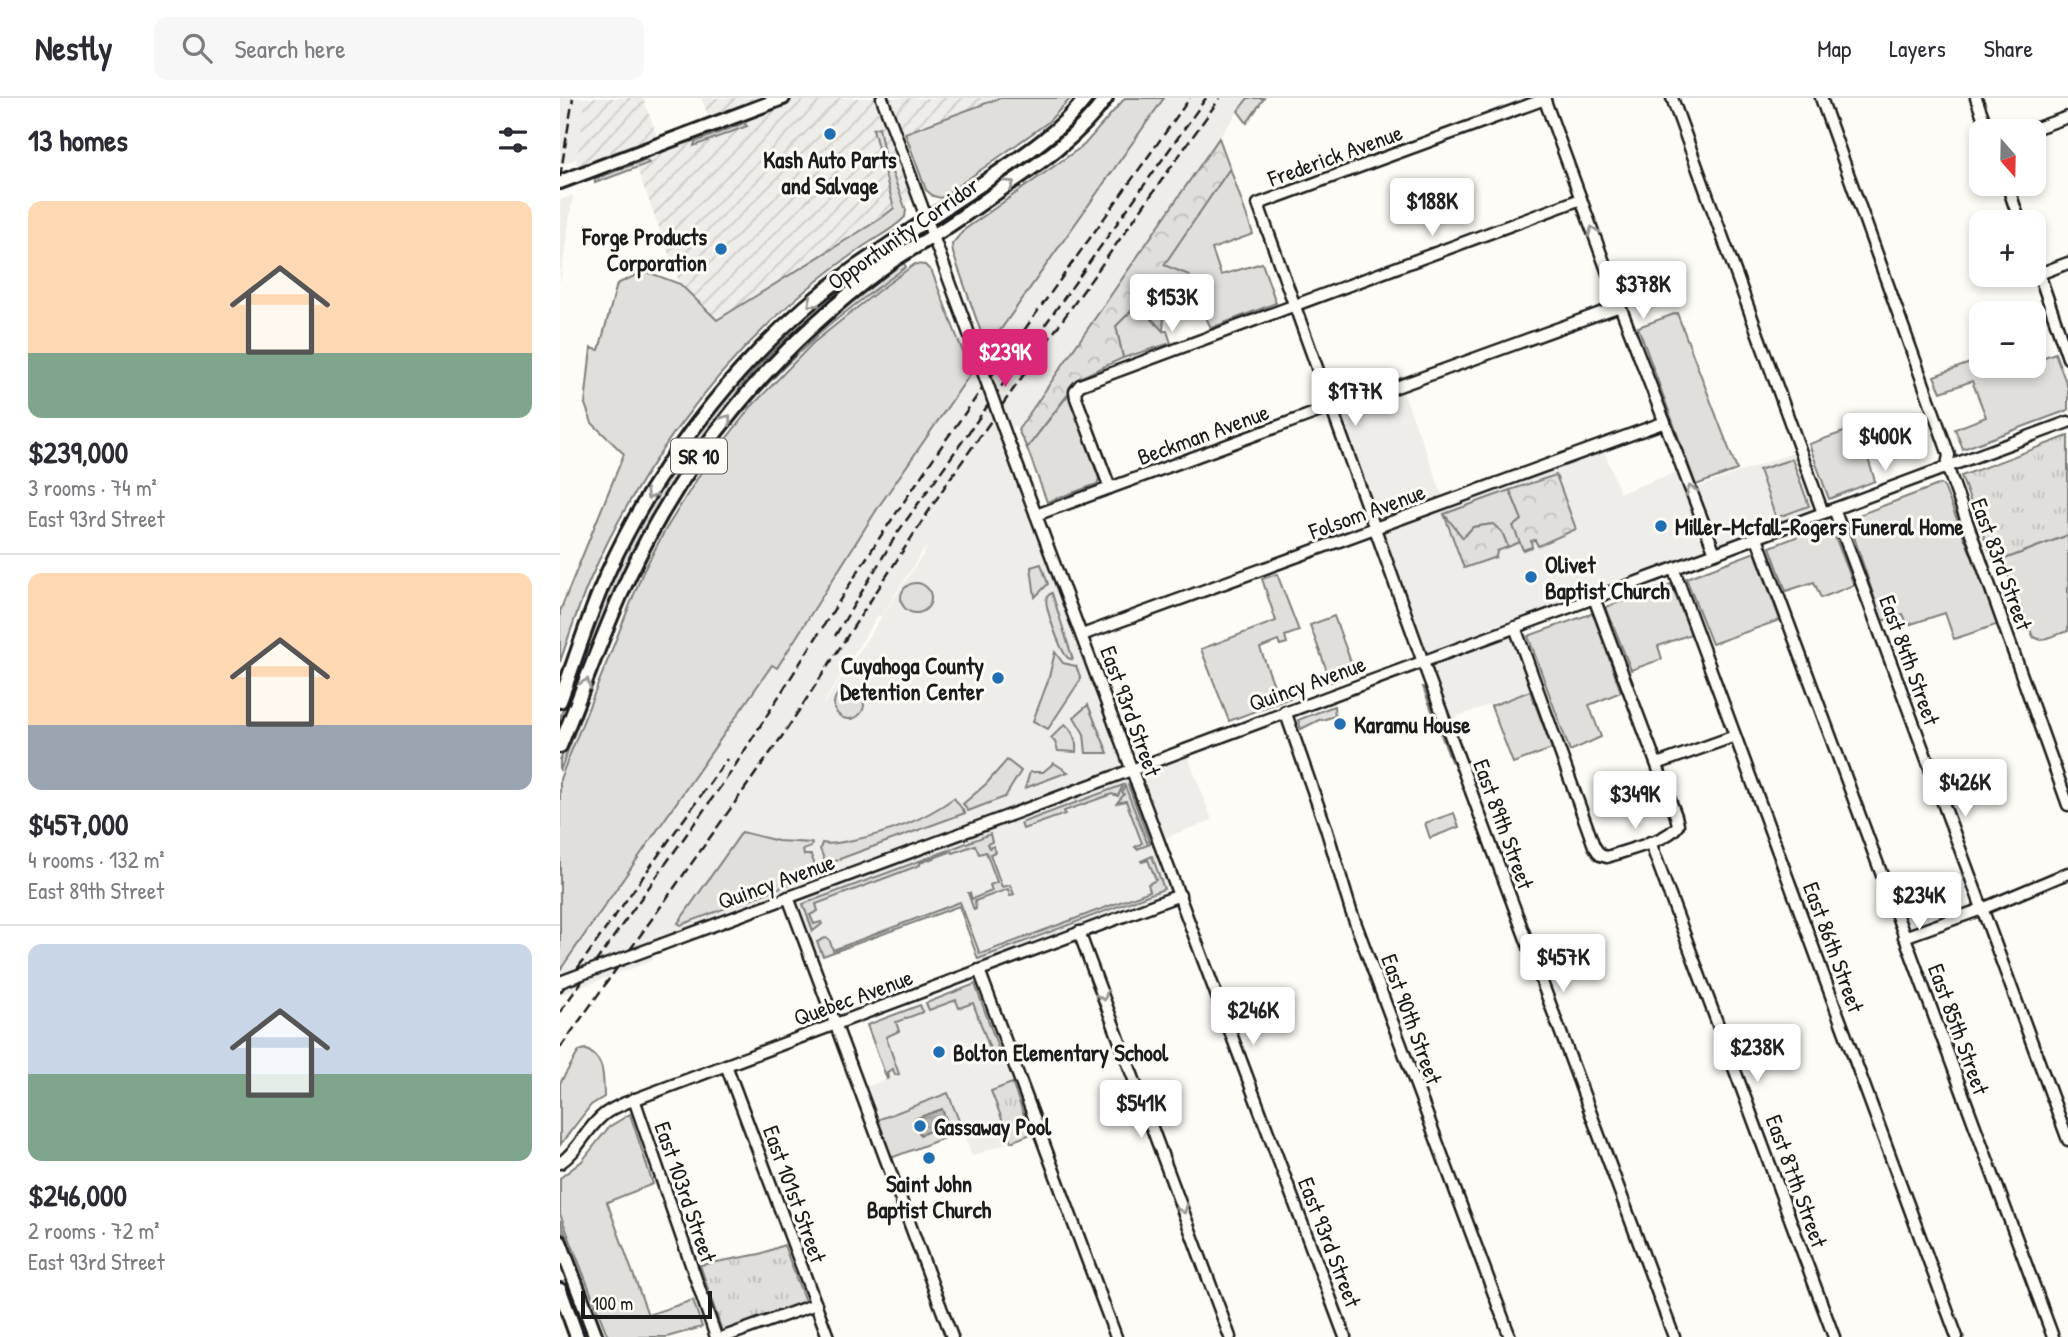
<!DOCTYPE html>
<meta charset="utf-8">
<style>
body{margin:0;font-family:"Patrick Hand",sans-serif;background:#f7f7f7;color:#2b2b33;height:100vh;display:flex;flex-direction:column;font-size:26px;white-space:nowrap}
*{box-sizing:border-box;margin:0}
p{font-size:23px;color:#7c7c81}
.icon{flex:none;width:38px;height:38px;fill:none;stroke:currentColor;stroke-width:2;stroke-linecap:round;stroke-linejoin:round}
.map{position:relative;flex:1;overflow:hidden}
.details{display:flex;flex-direction:column;background:#fff;width:560px}
.details>*{flex:none}
.needle{width:46px;rotate:160deg}
.controls{position:absolute;left:1409px;top:21px;display:grid;gap:14px}
.controls a{display:grid;place-items:center;width:77px;height:77px;border-radius:14px;background:#fff;box-shadow:0 4px 10px #0003;font-size:35px}
.scale{position:absolute;left:21px;bottom:18px;width:131px;box-sizing:border-box;padding-left:7px;border:4px solid #1c1c1c;border-top:0;font-size:19px;line-height:24px;white-space:nowrap;color:#1c1c1c;-webkit-text-stroke:5px #fdfcf7;paint-order:stroke}
.price{position:absolute;translate:-50% -60px;padding:0 16px;border-radius:7px;background:#fff;color:#222;font-size:23px;line-height:46px;filter:drop-shadow(0 2px 4px #0008)}
.price::after{content:'';position:absolute;left:50%;top:42px;width:21px;height:16px;margin-left:-10px;background:inherit;clip-path:polygon(0 0,100% 0,50% 100%)}
.price.active{background:#db2777;color:#fff}
ul{padding:0;list-style:none}
li{display:grid;align-content:center;gap:14px;height:371px;padding:0 28px}
li+li{border-top:2px solid #e1e1e2}
li span{display:grid;place-items:center;height:217px;border-radius:14px;color:#555}
li>.icon{margin-inline-start:auto}
span .icon{width:126px;height:126px;fill:#fffc;stroke-width:1}
li b{font-size:30px}
h2{display:flex;justify-content:space-between;align-items:center;height:84px;padding:0 28px;font-size:30px}
header{display:flex;align-items:center;gap:42px;box-sizing:border-box;height:98px;padding:0 35px;background:#fff;border-bottom:2px solid #e1e1e2}
header strong{font-size:33px}
nav{display:flex;gap:38px;margin-inline-start:auto;font-size:24px}
.search{width:490px;height:63px;background:#f7f7f7;display:flex;align-items:center;gap:18px;box-sizing:border-box;padding:0 24px;border-radius:14px;color:#7c7c81;font-size:26px}
main{display:flex;flex:1;min-height:0}
.map>svg:first-child{display:block}
</style>
<header>
<strong>Nestly</strong>
<div class="search"><svg class="icon" aria-label="search" viewBox="0 0 24 24"><circle cx="10" cy="10" r="6"/><path d="M15 15l6 6"/></svg>Search here</div>
<nav><a>Map</a><a>Layers</a><a>Share</a></nav>
</header>
<main>
<section class="details">
<h2>13 homes<svg class="icon" aria-label="filters" viewBox="0 0 24 24"><path d="M4 7h16M4 17h16"/><circle cx="9" cy="7" r="2"/><circle cx="15" cy="17" r="2"/></svg></h2>
<ul>
<li><span style="background:linear-gradient(#ffd9b3 70%,#7fa58c 0)"><svg class="icon" aria-label="home" viewBox="0 0 24 24"><path d="M3 11l9-7 9 7M6 9v11h12V9"/></svg></span><div><b>$239,000</b><p>3 rooms · 74 m²</p><p>East 93rd Street</p></div></li>
<li><span style="background:linear-gradient(#ffd9b3 70%,#9aa5b1 0)"><svg class="icon" aria-label="home" viewBox="0 0 24 24"><path d="M3 11l9-7 9 7M6 9v11h12V9"/></svg></span><div><b>$457,000</b><p>4 rooms · 132 m²</p><p>East 89th Street</p></div></li>
<li><span style="background:linear-gradient(#c9d6e8 60%,#7fa58c 0)"><svg class="icon" aria-label="home" viewBox="0 0 24 24"><path d="M3 11l9-7 9 7M6 9v11h12V9"/></svg></span><div><b>$246,000</b><p>2 rooms · 72 m²</p><p>East 93rd Street</p></div></li>
</ul>
</section>
<div class="map">
<svg width="1508" height="1239" viewBox="0 0 1508 1239">
<defs>
<pattern id="industrial-furrows" width="10" height="10" patternUnits="userSpaceOnUse" patternTransform="scale(1.75)"><rect width="10" height="10" fill="#eeede9"/><path d="M-1 1l2-2M0 10L10 0M9 11l2-2" fill="none" stroke="#cccbc7"/></pattern>
<pattern id="forest-crowns" width="20" height="18" patternUnits="userSpaceOnUse" patternTransform="scale(1.75)"><rect width="20" height="18" fill="#e0dfdb"/><path d="M2 6a3 3 0 1 1 6 0M12 15a3 3 0 1 1 6 0" fill="none" stroke="#c0bfbb"/></pattern>
<pattern id="park-tufts" width="24" height="20" patternUnits="userSpaceOnUse" patternTransform="scale(1.75)"><rect width="24" height="20" fill="#e0dfdb"/><path d="M3 7l-1-3M5 7V3M7 7l1-3M15 17l-1-3M17 17v-4M19 17l1-3" fill="none" stroke="#c0bfbb"/></pattern>
<pattern id="water-rules" width="6" height="5" patternUnits="userSpaceOnUse" patternTransform="scale(1.75)"><rect width="6" height="5" fill="#b7b6b2"/><path d="M0 2.5h6" fill="none" stroke="#9d9c98"/></pattern>
</defs>
<rect width="100%" height="100%" fill="#fdfcf7"/>
<filter id="ink" filterUnits="userSpaceOnUse"><feTurbulence type="fractalNoise" baseFrequency=".0143" numOctaves="2"/><feDisplacementMap in="SourceGraphic" scale="14" xChannelSelector="R" yChannelSelector="G"/><feConvolveMatrix kernelMatrix="1 2 1 2 8 2 1 2 1" color-interpolation-filters="sRGB"/></filter>
<g filter="url(#ink)">
<g fill="#eeede9" fill-rule="evenodd">
<path d="M0,0H28L19,60L0,67Z"/>
<path d="M604,0H688L659,40L458,332L455,327L443,343L571,670L625,651L652,722L599,742L620,797L421,871L399,808L251,862L228,799L102,845L92,863L0,897L2,871L156,647L213,567L217,569L319,408L364,342ZM368,449L264,606H263L318,517L321,519L362,454Z"/>
<path d="M13,97L0,185V102Z"/>
<path d="M841,288L885,404L1042,347L1060,395L1123,372L1131,392L1240,352L1263,415L956,529L977,589L885,623L772,311Z"/>
<path d="M415,886L474,1035L412,1058L388,996L317,1022L305,989L327,981L307,927Z"/>
</g>
<path fill="url(#industrial-furrows)" d="M26,0H83L100,46L152,27L141,0H440L337,39L358,98L157,222L120,186L72,57L14,79Z"/>
<g fill="#e0dfdb" stroke="#7e7e7c" stroke-width="2">
<path d="M440,0H511L487,25L381,100L373,98L366,92L345,35Z"/>
<path d="M565,0H604L427,251L393,155L392,146L404,132L524,47Z"/>
<path d="M184,25L187,28L134,48L135,44Z"/>
<path d="M319,29L323,50L346,112L345,119C333,132 315,140 301,150C277,167 252,186 230,206C144,283 75,378 29,484C18,510 9,537 0,564V513L64,356L32,325L25,306L31,250L39,252L57,186L85,173L120,186L157,222L320,121L334,110L313,31Z"/>
<path d="M85,62L89,65L35,85V81Z"/>
<path d="M670,70L693,136L652,151L661,177L702,165L716,205L651,230L639,205L603,167Z"/>
<path d="M336,133L338,135L278,177L113,350L0,588V580C16,534 31,489 53,446C101,349 170,261 254,192C280,171 308,152 336,133Z"/>
<path d="M343,164L346,169C315,192 283,214 254,241C182,305 124,383 82,470C50,535 27,605 0,673V662C16,622 31,583 47,543C60,510 73,477 90,446C151,335 237,234 343,164Z"/>
<path d="M355,166L365,167L372,174L411,275L319,408L217,570L212,567L0,872V681L83,474L104,434L145,368L191,309L253,245L318,193Z"/>
<path d="M301,172L302,174C262,211 216,244 182,287C175,297 170,308 162,318C126,368 88,419 63,476C40,528 22,582 0,634V620C19,564 37,508 63,455C106,365 174,276 251,212C267,198 284,185 301,172Z"/>
<path d="M578,206L603,233H607L611,245L563,260L556,228Z"/>
<path d="M1117,215L1177,372L1136,387L1078,229Z"/>
<path d="M1495,255L1508,290V312L1403,351L1395,331L1426,319L1412,283L1381,294L1374,278L1421,261V268H1437L1440,276L1462,268H1474V263Z"/>
<path d="M509,296L539,381L537,386L487,404L467,350Z"/>
<path d="M1298,329L1315,383L1269,401L1249,346Z"/>
<path d="M1232,361L1249,408L1216,420L1199,372Z"/>
<path d="M1381,386L1384,389L1439,526L1394,541L1385,515L1348,527L1343,516L1322,523L1288,421Z"/>
<path d="M950,392L962,422L960,444L948,449L942,434L932,426L913,429L903,440L884,416Z"/>
<path d="M1270,426L1294,487L1261,500L1254,484L1226,493L1210,449Z"/>
<path d="M1508,437V533L1481,542L1473,539L1442,462Z"/>
<path d="M1195,454L1220,522L1152,546L1126,480Z"/>
<path d="M481,466L488,486L475,499L471,469Z"/>
<path d="M717,476L739,533L725,538L727,545L720,547L718,543L700,550L715,590L708,593L711,603L737,593L738,597L669,623L641,551L716,523L702,481Z"/>
<circle cx="356" cy="500" r="15"/>
<path d="M1111,486L1131,536L1098,548L1102,561L1071,572L1046,509Z"/>
<path d="M492,495L513,562C512,561 510,561 508,560C501,554 483,506 487,499C488,497 490,496 492,495Z"/>
<path d="M1033,515L1061,594L1029,607L1041,639L1010,653L968,538Z"/>
<path d="M774,518L795,575L771,584L750,527Z"/>
<path d="M495,554L503,565L516,568L521,581L488,631L473,623L488,583Z"/>
<path d="M863,589H866L893,660L891,663Z"/>
<circle cx="289" cy="606" r="15"/>
<path d="M970,593L992,651L953,665L931,608Z"/>
<path d="M528,607L548,655H526L524,636L514,619Z"/>
<path d="M774,608L775,618L762,622L761,621L741,631L738,622Z"/>
<path d="M505,626C514,634 517,643 516,654L498,653L495,644L491,640Z"/>
<path d="M447,662L461,673L445,699L408,713L403,706L426,686Z"/>
<path d="M494,665L508,674L465,690L470,674H483Z"/>
<path d="M569,685L592,742L590,745L568,687Z"/>
<path d="M563,687L558,698L552,696L504,713L505,716L463,731L461,725Z"/>
<path d="M565,688L588,747L577,751L575,749L582,745L566,703L557,705L564,696L562,694Z"/>
<path d="M394,700L405,715L266,766L260,751L262,745C271,747 279,745 288,743C327,736 362,723 394,700Z"/>
<path d="M894,715L899,729L870,740L865,725Z"/>
<path d="M182,734L218,743L252,745L251,749L243,752L244,757H251L256,770L236,778L230,786L121,827L118,825Z"/>
<path d="M430,736L432,744L427,746L429,750L434,748L435,754L430,756L442,789L450,787L454,796L450,798L448,791L415,803L416,811L414,812L408,795H410L412,801L432,793L430,787L437,784L426,754L419,756L415,747L393,755L391,751Z"/>
<path d="M389,752L390,754L360,765V767L256,806L258,813L250,817L254,826L261,824L262,826L253,833L243,806Z"/>
<path d="M592,758L604,791L418,861L399,808L263,858L257,844L265,840L269,841L273,852L400,804L420,856L590,793L588,786L596,782L588,762L582,764L581,763Z"/>
<path d="M415,886L440,955L419,963L416,956L430,951L413,905L399,910L396,902L369,912L366,905Z"/>
<path d="M360,907L363,914L336,924L339,933L326,939L339,976L335,977L333,971L327,974L328,980L327,981L307,927Z"/>
<path d="M25,951C46,961 43,978 44,999L31,1007L0,1047V985L19,953Z"/>
<path d="M388,995L403,1033L331,1060L317,1022Z"/>
<path d="M70,1016L93,1086L47,1104L88,1217L133,1202L142,1229L107,1239H48L0,1116V1080L22,1063L49,1029Z"/>
<path d="M0,1122L44,1239H42L0,1129Z"/>
</g>
<g fill="url(#forest-crowns)" stroke="#7e7e7c" stroke-width="2">
<path d="M688,0H704L687,25L678,13Z"/>
<path d="M659,40L670,70L604,167L629,177L639,205L604,219L603,233L578,206L556,228L563,260L521,279L467,350L458,332Z"/>
<path d="M996,377L1016,431L978,448L975,442L971,443L972,449L963,452L953,428L962,422L950,392Z"/>
<path d="M884,416L903,440L913,429L933,426L942,434L948,449L937,453L936,459L904,470Z"/>
</g>
<g fill="url(#park-tufts)" stroke="#7e7e7c" stroke-width="2">
<path d="M1508,338V437L1434,465L1401,378Z"/>
<path d="M452,985L471,1036L451,1044L431,993Z"/>
<path d="M224,1147L246,1206L163,1236L140,1167L200,1156Z"/>
</g>
<path fill="url(#water-rules)" stroke="#797876" stroke-width="2" d="M382,1011L388,1026L360,1037L354,1021Z"/>
<g fill="none" stroke-linecap="round" stroke-linejoin="round">
<defs>
<g id="minor">
<path d="M322,0L415,252"/>
<path d="M984,0L1060,208L1155,455"/>
<path d="M1112,0L1263,415"/>
<path d="M1261,0L1389,357L1387,368L1508,707"/>
<path d="M1416,0L1428,33"/>
<path d="M985,1L698,106L867,575L1114,1239"/>
<path d="M1468,33L1508,19"/>
<path d="M1447,86L1460,124"/>
<path d="M1474,161L1508,260"/>
<path d="M1479,176L1508,165"/>
<path d="M447,340L785,1239"/>
<path d="M550,390L516,300L515,293L520,287L1021,101"/>
<path d="M1274,411L1508,1042"/>
<path d="M476,417L763,312L781,309L1060,208"/>
<path d="M1197,440L1493,1239"/>
<path d="M1114,472L1397,1239"/>
<path d="M955,529L1034,748L1040,757L1047,759C1066,752 1109,743 1118,727L1116,718L1034,500"/>
<path d="M522,537L1105,324"/>
<path d="M725,613L766,730L791,813L950,1239"/>
<path d="M1097,666L1175,638"/>
<path d="M1090,744L1274,1239"/>
<path d="M228,799L392,1239"/>
<path d="M519,834L670,1239"/>
<path d="M1344,839L1422,811L1508,775"/>
<path d="M103,846L1508,324"/>
<path d="M419,872L556,1239"/>
<path d="M166,967L268,1239"/>
<path d="M74,1001L156,1239"/>
<path d="M0,1065C18,1053 25,1033 41,1019C48,1012 57,1009 65,1005L620,797"/>
<path d="M164,1239L256,1206"/>
</g>
<g id="major">
<path d="M0,84L223,0"/>
<path d="M0,603C16,560 29,516 48,474C101,357 191,244 296,169C337,141 379,114 420,87C458,61 497,37 526,0"/>
<path d="M0,648C23,591 44,532 70,476C127,354 216,249 324,169C339,157 357,148 373,138C397,123 420,106 443,90C482,64 519,38 546,0"/>
<path d="M0,1144L36,1239"/>
<path d="M0,1192L17,1239"/>
</g>
</defs>
<use href="#minor" stroke="#1c1c1c" stroke-width="15"/>
<use href="#major" stroke="#1c1c1c" stroke-width="18"/>
<use href="#minor" stroke="#fdfcf7" stroke-width="10"/>
<use href="#major" stroke="#fdfcf7" stroke-width="12"/>
<g stroke="#1c1c1c" stroke-width="2.5" stroke-dasharray="10 5" stroke-linecap="butt">
<path d="M0,79L13,0"/>
<path d="M275,538L338,434L646,0"/>
<path d="M0,895L167,661"/>
<path d="M0,914L171,674L316,445L385,343L630,0"/>
<path d="M0,950L223,637L389,382L660,0"/>
</g>
<defs>
<g id="minor-bridge">
<path d="M415,252L447,340"/>
<path d="M0,884L103,846"/>
</g>
</defs>
<use href="#minor-bridge" stroke="#1c1c1c" stroke-width="15" stroke-linecap="butt"/>
<use href="#minor-bridge" stroke="#fdfcf7" stroke-width="10"/>
</g>
<defs><path id="oneway-chevron" d="M-2-3.5L2.5 0L-2 3.5" fill="none" stroke-width="1.6" stroke-linecap="round" stroke-linejoin="round" transform="scale(1.75)"/></defs>
<g stroke="#989794">
<use href="#oneway-chevron" transform="translate(450 86) rotate(-34)"/>
<use href="#oneway-chevron" transform="translate(1033 133) rotate(-110)"/>
<use href="#oneway-chevron" transform="translate(252 205) rotate(139)"/>
<use href="#oneway-chevron" transform="translate(167 321) rotate(-53)"/>
<use href="#oneway-chevron" transform="translate(1131 392) rotate(-111)"/>
<use href="#oneway-chevron" transform="translate(90 397) rotate(121)"/>
<use href="#oneway-chevron" transform="translate(26 585) rotate(-68)"/>
<use href="#oneway-chevron" transform="translate(543 898) rotate(69)"/>
<use href="#oneway-chevron" transform="translate(623 1111) rotate(70)"/>
</g>
</g>
<g fill="#1f6fb2" stroke="#fdfcf7" stroke-width="2.5">
<circle cx="270" cy="36" r="7"/>
<circle cx="161" cy="151" r="7"/>
<circle cx="1101" cy="428" r="7"/>
<circle cx="971" cy="479" r="7"/>
<circle cx="438" cy="580" r="7"/>
<circle cx="780" cy="626" r="7"/>
<circle cx="379" cy="954" r="7"/>
<circle cx="360" cy="1028" r="7"/>
<circle cx="369" cy="1060" r="7"/>
</g>
<g text-anchor="middle" dominant-baseline="central" stroke-width="6" stroke-linejoin="round" paint-order="stroke">
<rect fill="#fdfcf7" stroke="#605f5e" stroke-width="2" x="111" y="340.5" width="56" height="35" rx="5"/>
<g font-size="21" font-weight="bold" fill="#1c1c1c">
<text x="139" y="358">SR 10</text>
</g>
<g font-size="23" fill="#1c1c1c" stroke="#fdfcf7">
<text transform="translate(775 57) rotate(-20)">Frederick Avenue</text>
<text transform="translate(343 135) rotate(-35)">Opportunity Corridor</text>
<text transform="translate(643 336) rotate(-20)">Beckman Avenue</text>
<text transform="translate(807 413) rotate(-20)">Folsom Avenue</text>
<text transform="translate(1442 466) rotate(70)">East 83rd Street</text>
<text transform="translate(1350 562) rotate(70)">East 84th Street</text>
<text transform="translate(747 585) rotate(-20)">Quincy Avenue</text>
<text transform="translate(571 613) rotate(70)">East 93rd Street</text>
<text transform="translate(944 726) rotate(70)">East 89th Street</text>
<text transform="translate(216 783) rotate(-20)">Quincy Avenue</text>
<text transform="translate(1274 849) rotate(70)">East 86th Street</text>
<text transform="translate(293 899) rotate(-20)">Quebec Avenue</text>
<text transform="translate(852 921) rotate(70)">East 90th Street</text>
<text transform="translate(1399 931) rotate(70)">East 85th Street</text>
<text transform="translate(1237 1083) rotate(70)">East 87th Street</text>
<text transform="translate(126 1094) rotate(71)">East 103rd Street</text>
<text transform="translate(235 1096) rotate(70)">East 101st Street</text>
<text transform="translate(770 1144) rotate(69)">East 93rd Street</text>
</g>
<g font-size="23" font-weight="bold" fill="#1c1c1c" stroke="#fdfcf7" text-anchor="start">
<text x="270" y="61" text-anchor="middle">Kash Auto Parts<tspan x="270" dy="26">and Salvage</tspan></text>
<text x="147" y="138" text-anchor="end">Forge Products<tspan x="147" dy="26">Corporation</tspan></text>
<text x="1115" y="428">Miller-Mcfall-Rogers Funeral Home</text>
<text x="985" y="466">Olivet<tspan x="985" dy="26">Baptist Church</tspan></text>
<text x="424" y="567" text-anchor="end">Cuyahoga County<tspan x="424" dy="26">Detention Center</tspan></text>
<text x="794" y="626">Karamu House</text>
<text x="393" y="954">Bolton Elementary School</text>
<text x="374" y="1028">Gassaway Pool</text>
<text x="369" y="1085" text-anchor="middle">Saint John<tspan x="369" dy="26">Baptist Church</tspan></text>
</g>
</g>
</svg>
<div class="controls">
<a><svg class="needle" viewBox="-14 -14 28 28"><path d="M0-13l5 13h-10z" fill="#e53935"/><path d="M0 13l5-13h-10z" fill="#7c7c81"/></svg></a>
<a>+</a>
<a>−</a>
</div>
<div class="scale">100 m</div>
<b class="price" style="left:872px;top:140px">$188K</b>
<b class="price" style="left:1083px;top:223px">$378K</b>
<b class="price" style="left:612px;top:236px">$153K</b>
<b class="price active" style="left:445px;top:291px">$239K</b>
<b class="price" style="left:795px;top:330px">$177K</b>
<b class="price" style="left:1325px;top:375px">$400K</b>
<b class="price" style="left:1405px;top:721px">$426K</b>
<b class="price" style="left:1075px;top:733px">$349K</b>
<b class="price" style="left:1359px;top:834px">$234K</b>
<b class="price" style="left:1003px;top:896px">$457K</b>
<b class="price" style="left:693px;top:949px">$246K</b>
<b class="price" style="left:1197px;top:986px">$238K</b>
<b class="price" style="left:581px;top:1042px">$541K</b>
</div>
</main>
